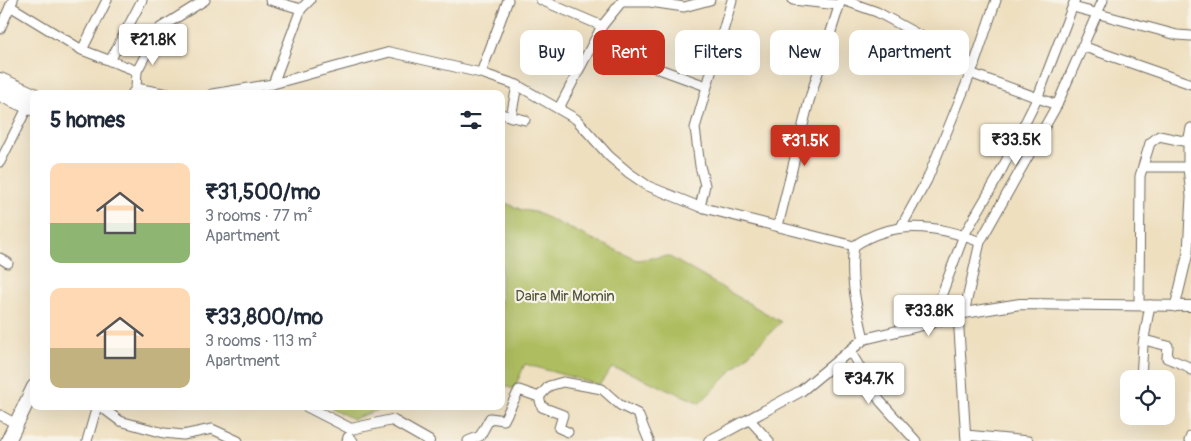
<!DOCTYPE html>
<meta charset="utf-8">
<style>
body{margin:0;font-family:Pangolin,sans-serif;background:#f2f2f3;color:#1f2937;height:100vh;display:flex;flex-direction:column;font-size:19px;white-space:nowrap}
*{box-sizing:border-box;margin:0}
p{font-size:16px;color:#747a83}
.icon{flex:none;width:28px;height:28px;fill:none;stroke:currentColor;stroke-width:2;stroke-linecap:round;stroke-linejoin:round}
.map{position:relative;flex:1;overflow:hidden}
.drawer{position:absolute;left:30px;top:90px;width:475px;height:320px;display:flex;flex-direction:column;background:#fff;border-radius:10px;box-shadow:0 5px 20px #0002}
.drawer>*{flex:none}
.guide{position:absolute;left:520px;top:30px;width:475px;height:45px;display:flex;gap:10px}
.buttons{position:absolute;left:1120px;top:370px;display:grid;gap:10px}
.buttons a{display:grid;place-items:center;width:55px;height:55px;border-radius:10px;background:#fff;box-shadow:0 5px 20px #0002;font-size:25px}
.price{position:absolute;translate:-50% -42px;padding:0 11px;border-radius:5px;background:#fff;color:#222;font-size:16px;line-height:32px;filter:drop-shadow(0 1px 2px #0008)}
.price::after{content:'';position:absolute;left:50%;top:30px;width:15px;height:11px;margin-left:-8px;background:inherit;clip-path:polygon(0 0,100% 0,50% 100%)}
.price.selected{background:#c8321e;color:#fff}
ul{padding:0;list-style:none}
li{display:flex;align-items:center;gap:15px;height:125px;padding:0 20px}
li span{display:grid;place-items:center;flex:none;width:140px;height:100px;border-radius:10px;color:#555}
li>.icon{margin-inline-start:auto}
span .icon{width:60px;height:60px;fill:#fffc;stroke-width:1}
li b{font-size:21px}
h2{display:flex;justify-content:space-between;align-items:center;height:60px;padding:0 20px;font-size:21px}
.chip{padding:0 18px;border-radius:10px;background:#fff;box-shadow:0 5px 20px #0002;font-size:18px;line-height:45px}
.chip.selected{background:#c8321e;color:#fff}
.map>svg:first-child{display:block}
</style>
<div class="map">
<svg width="1191" height="441" viewBox="0 0 1191 441">
<rect width="100%" height="100%" fill="#f7f3e8"/>
<filter id="ink" filterUnits="userSpaceOnUse"><feTurbulence type="fractalNoise" baseFrequency=".02" numOctaves="2"/><feDisplacementMap in="SourceGraphic" scale="10" xChannelSelector="R" yChannelSelector="G"/><feConvolveMatrix kernelMatrix="1 2 1 2 8 2 1 2 1" color-interpolation-filters="sRGB"/></filter>
<filter id="wash" filterUnits="userSpaceOnUse"><feTurbulence type="fractalNoise" baseFrequency=".0096" numOctaves="4" result="noise"/><feDisplacementMap in="SourceGraphic" scale="20" xChannelSelector="R" yChannelSelector="G"/><feGaussianBlur stdDeviation="1.12" result="paint"/><feColorMatrix in="noise" values="0 0 0 0 0 0 0 0 0 0 0 0 0 0 0 0 0 1.4 0 .05"/><feComposite in="paint" operator="in"/></filter>
<g filter="url(#wash)">
<rect width="100%" height="100%" fill="#eedfbf"/>
<g fill="#aebd5f" stroke="#6c7445">
<path d="M501,201L522,210L535,212L637,260L668,256L781,322L700,403L625,371L612,368L599,385L525,364L514,389L501,385Z"/>
<path d="M327,406H390L353,419Z"/>
</g>
</g>
<g filter="url(#ink)">
<g fill="none" stroke-linecap="round" stroke-linejoin="round">
<defs>
<g id="minor">
<path d="M107,0L82,50L137,71"/>
<path d="M270,0L301,9"/>
<path d="M541,0L602,26"/>
<path d="M793,0L838,5"/>
<path d="M843,0L877,12L974,65"/>
<path d="M622,2H650L684,7L710,0"/>
<path d="M10,6L82,50"/>
<path d="M1073,7L1177,35L1191,36"/>
<path d="M0,29L13,0"/>
<path d="M593,45L706,86"/>
<path d="M1082,46L1191,84"/>
<path d="M110,61L142,0"/>
<path d="M481,73L508,0"/>
<path d="M970,73L1057,105"/>
<path d="M273,84L301,9L310,0"/>
<path d="M136,88L168,94"/>
<path d="M132,94L136,88L137,71L160,28L205,0"/>
<path d="M212,94L273,84L390,52L481,73L517,85L576,119L609,156L629,173L648,186L700,207L854,246C893,219 939,225 980,242"/>
<path d="M559,108L602,26L623,0"/>
<path d="M501,114L525,120"/>
<path d="M511,117L517,85"/>
<path d="M1188,142L1191,128"/>
<path d="M0,162L28,106"/>
<path d="M1143,167H1188"/>
<path d="M700,207L705,185L700,166L695,128L732,0"/>
<path d="M778,226L809,101L841,0"/>
<path d="M901,227L927,180L974,65L996,0"/>
<path d="M854,246C849,278 857,308 864,339"/>
<path d="M0,258L8,263"/>
<path d="M1139,305L1140,176L1150,143L1159,136L1188,142V167L1191,196L1188,253L1175,307"/>
<path d="M964,313L980,242L1057,105L1103,0"/>
<path d="M958,314L966,441"/>
<path d="M931,323L964,235L998,177L1037,99L1075,0"/>
<path d="M1144,340L1168,346L1167,358L1187,366L1191,370"/>
<path d="M850,351L880,401L916,441"/>
<path d="M1141,379L1143,344L1150,305"/>
<path d="M539,397L542,407L563,415L559,428L568,432"/>
<path d="M100,406L120,421L164,433L183,435L212,429L238,441"/>
<path d="M0,415L16,424"/>
<path d="M749,419L769,441"/>
<path d="M966,435L1028,441"/>
<path d="M87,441L97,406"/>
<path d="M347,441L348,437L353,441"/>
<path d="M468,441L480,436L490,418L504,420L519,390L539,397L549,386L563,382L602,389L620,405L638,414L649,441"/>
<path d="M1189,441L1191,436"/>
</g>
<g id="tertiary">
<path d="M306,406L351,429L392,420L429,441"/>
<path d="M709,441L801,391L864,339L931,323L958,314L1020,304L1191,306"/>
</g>
<g id="trunk">
<path d="M0,80L34,95"/>
<path d="M0,94L34,109"/>
<path d="M8,441L34,387"/>
</g>
</defs>
<use href="#minor" stroke="#6f6a5f" stroke-width="11"/>
<use href="#tertiary" stroke="#6f6a5f" stroke-width="12"/>
<use href="#trunk" stroke="#6f6a5f" stroke-width="16"/>
<use href="#minor" stroke="#fff" stroke-width="9"/>
<use href="#tertiary" stroke="#fff" stroke-width="10"/>
<use href="#trunk" stroke="#fff" stroke-width="14"/>
</g>
</g>
<g text-anchor="middle" dominant-baseline="central" stroke-width="4.5" stroke-linejoin="round" paint-order="stroke">
<g font-size="15" fill="#52573b" stroke="#f7f3e8">
<text x="565" y="296">Daira Mir Momin</text>
</g>
</g>
</svg>
<div class="buttons">
<a><svg class="icon" aria-label="locate" viewBox="0 0 24 24"><circle cx="12" cy="12" r="6"/><path d="M12 2v4M12 18v4M2 12h4M18 12h4"/></svg></a>
</div>
<b class="price" style="left:153px;top:66px">₹21.8K</b>
<b class="price" style="left:1016px;top:166px">₹33.5K</b>
<b class="price selected" style="left:805px;top:167px">₹31.5K</b>
<b class="price" style="left:929px;top:337px">₹33.8K</b>
<b class="price" style="left:869px;top:405px">₹34.7K</b>
<div class="guide">
<a class="chip">Buy</a>
<a class="chip selected">Rent</a>
<a class="chip">Filters</a>
<a class="chip">New</a>
<a class="chip">Apartment</a>
</div>
<section class="drawer">
<h2>5 homes<svg class="icon" aria-label="filters" viewBox="0 0 24 24"><path d="M4 7h16M4 17h16"/><circle cx="9" cy="7" r="2"/><circle cx="15" cy="17" r="2"/></svg></h2>
<ul>
<li><span style="background:linear-gradient(#ffd9b3 60%,#8fb573 0)"><svg class="icon" aria-label="home" viewBox="0 0 24 24"><path d="M3 11l9-7 9 7M6 9v11h12V9"/></svg></span><div><b>₹31,500/mo</b><p>3 rooms · 77 m²</p><p>Apartment</p></div></li>
<li><span style="background:linear-gradient(#ffd9b3 60%,#c2b280 0)"><svg class="icon" aria-label="home" viewBox="0 0 24 24"><path d="M3 11l9-7 9 7M6 9v11h12V9"/></svg></span><div><b>₹33,800/mo</b><p>3 rooms · 113 m²</p><p>Apartment</p></div></li>
</ul>
</section>
</div>
